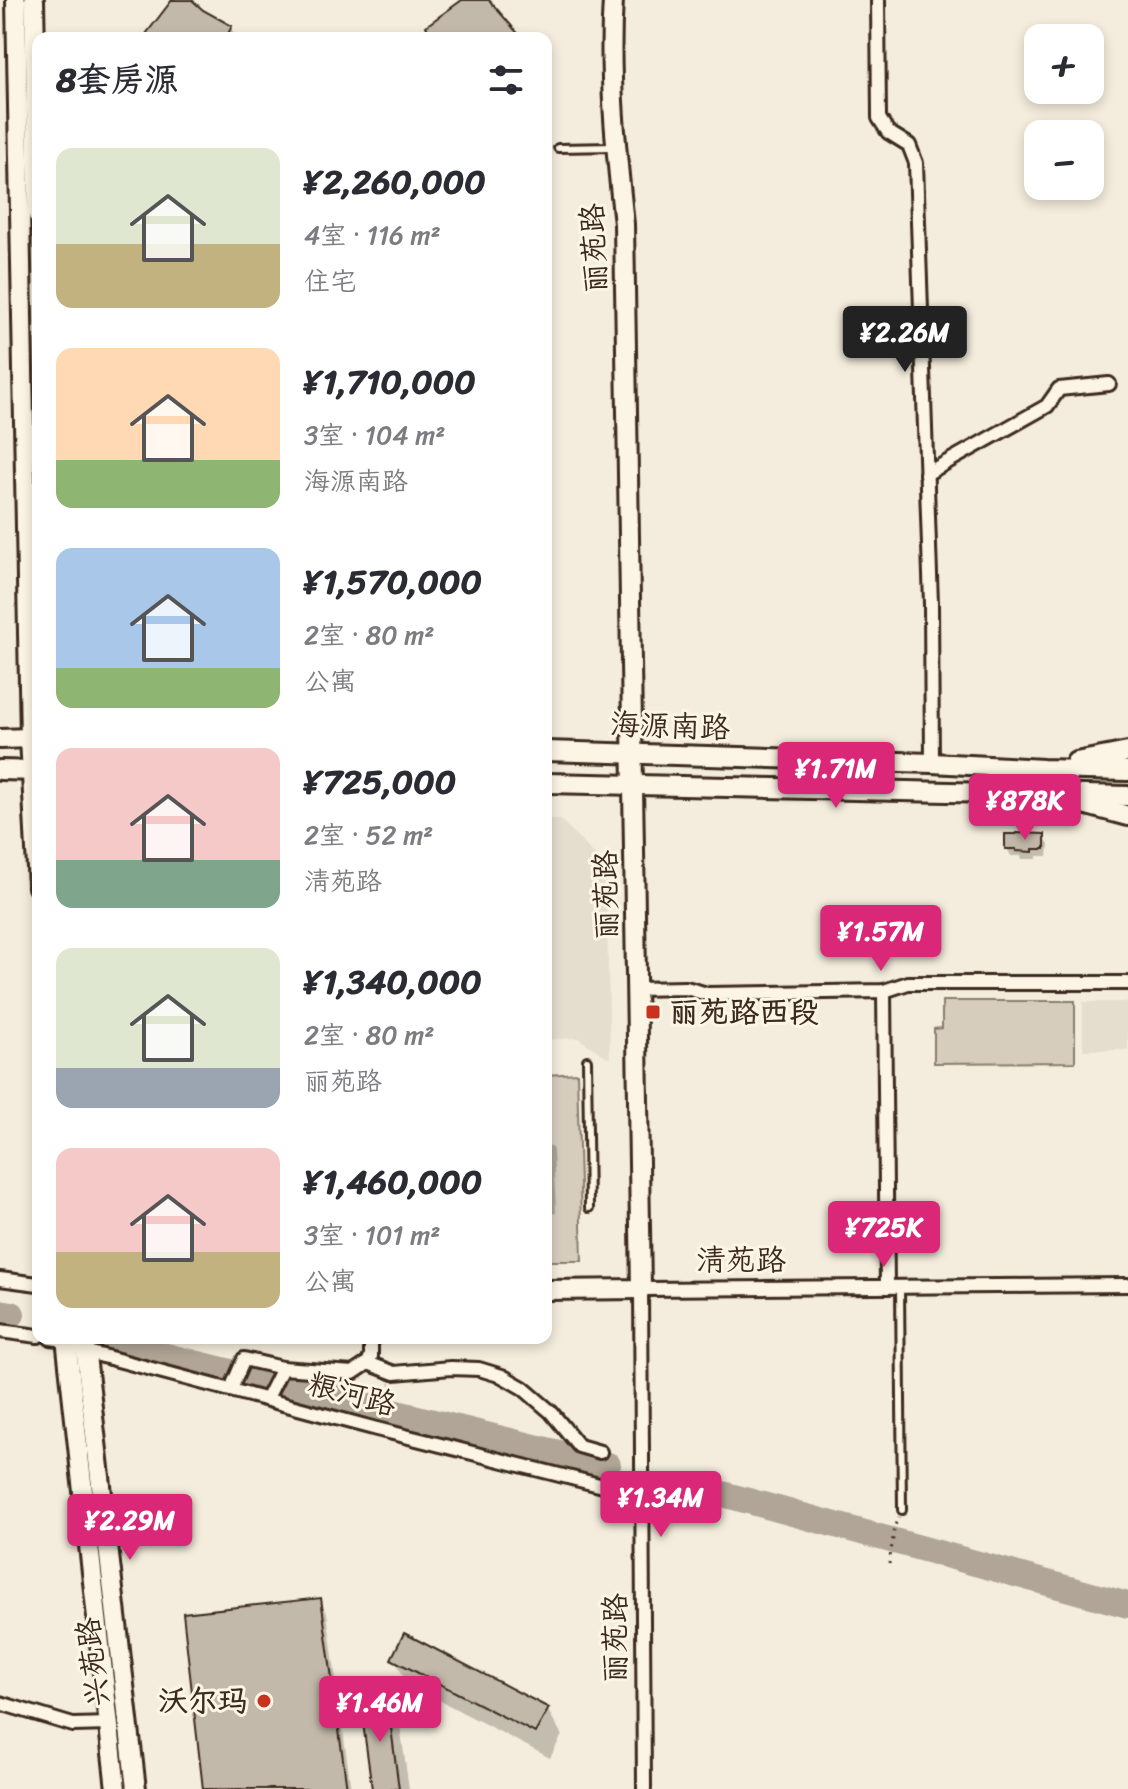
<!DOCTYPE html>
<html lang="zh">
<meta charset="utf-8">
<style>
body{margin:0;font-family:Sriracha,"LXGW WenKai TC",sans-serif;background:#f2f2f3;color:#2b2b33;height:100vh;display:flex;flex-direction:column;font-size:30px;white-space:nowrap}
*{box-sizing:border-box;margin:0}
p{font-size:26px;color:#7c7c81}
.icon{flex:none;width:44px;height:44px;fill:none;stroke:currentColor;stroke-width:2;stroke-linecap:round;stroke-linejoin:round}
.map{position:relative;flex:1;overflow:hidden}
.details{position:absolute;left:32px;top:32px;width:520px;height:1312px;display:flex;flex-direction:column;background:#fff;border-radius:16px;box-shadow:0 4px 12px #0003}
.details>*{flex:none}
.controls{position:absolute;left:1024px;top:24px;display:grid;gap:16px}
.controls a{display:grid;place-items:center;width:80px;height:80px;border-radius:16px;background:#fff;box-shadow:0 4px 12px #0003;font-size:40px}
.price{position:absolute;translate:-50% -68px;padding:0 18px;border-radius:8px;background:#db2777;color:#fff;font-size:26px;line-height:52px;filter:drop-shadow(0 2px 4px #0008)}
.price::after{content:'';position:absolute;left:50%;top:48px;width:24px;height:18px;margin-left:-12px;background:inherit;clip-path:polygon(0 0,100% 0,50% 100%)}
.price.current{background:#222;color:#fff}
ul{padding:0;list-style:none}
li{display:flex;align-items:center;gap:24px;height:200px;padding:0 24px}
li span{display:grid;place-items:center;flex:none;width:224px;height:160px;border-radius:16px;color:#555}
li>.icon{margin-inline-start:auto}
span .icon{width:96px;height:96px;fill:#fffc;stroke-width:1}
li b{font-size:34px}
h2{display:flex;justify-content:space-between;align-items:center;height:96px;padding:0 24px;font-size:34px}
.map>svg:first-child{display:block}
</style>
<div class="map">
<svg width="1128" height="1789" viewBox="0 0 1128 1789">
<rect width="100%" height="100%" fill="#f4eddd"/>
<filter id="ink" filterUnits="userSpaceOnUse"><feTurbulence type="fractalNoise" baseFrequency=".0125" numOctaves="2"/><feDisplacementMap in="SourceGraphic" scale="16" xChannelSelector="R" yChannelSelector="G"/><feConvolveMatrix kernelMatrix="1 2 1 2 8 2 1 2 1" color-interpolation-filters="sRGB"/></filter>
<g filter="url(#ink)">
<g fill="#e5ddce">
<path d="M546,819H560L606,867L610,1059L578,1038L546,1040Z"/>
<rect x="1083" y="1002" width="45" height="48"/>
</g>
<g fill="#d6cdbd" stroke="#887c6e" stroke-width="2">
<path d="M942,1001H1075V1062L934,1063V1029L942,1028Z"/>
<path d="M577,1073L582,1261H546V1075Z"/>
</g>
<g fill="#0003">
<path d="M175,0H189L202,11L230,27L237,38H147Z"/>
<path d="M1044,836L1049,844L1048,856H1037V859H1022L1021,856H1011L1007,848Z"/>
<path d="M551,1146L553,1150L556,1213L546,1214V1147Z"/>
<path d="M320,1601L327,1613L351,1789H205Z"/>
<path d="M394,1658L547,1709L562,1735L550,1758L408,1684Z"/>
<path d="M386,1700L400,1725L409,1789H374Z"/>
</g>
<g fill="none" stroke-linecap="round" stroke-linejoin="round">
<g stroke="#b0a596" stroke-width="26">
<path d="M0,1312L12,1314"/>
<path d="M114,1343L608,1465"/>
<path d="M708,1490L1128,1605"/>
</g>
</g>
<g fill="#c3b9aa" stroke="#3b2a1e" stroke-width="2">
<path d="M172,0H192L203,10L232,26L226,38H143Z"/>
<path d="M462,0H489L522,38H432L426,26Z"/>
<path d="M1016,833L1045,834V849H1033V852L1016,851V849H1005V834H1016Z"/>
<path d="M321,1598L347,1789H203L183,1613Z"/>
<path d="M404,1633L549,1708L535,1733L391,1659Z"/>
<path d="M387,1697L399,1789H372L360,1701Z"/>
</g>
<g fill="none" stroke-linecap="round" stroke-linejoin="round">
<defs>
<g id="lane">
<path d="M558,148L615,147"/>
<path d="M587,1060L589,1208"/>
<path d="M900,1287L902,1510"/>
</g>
<g id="street">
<path d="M878,0L879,118L888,132L909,145L916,163L931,604L932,763"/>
<path d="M926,474L1047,406L1059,389L1109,384"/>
<path d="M635,989L686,988L707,994L884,991L908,983H1128"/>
<path d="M884,991L887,1287"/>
<path d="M0,1279L38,1284"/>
<path d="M0,1331L38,1336"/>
<path d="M50,1338L66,1340L84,1351L377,1429L643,1496"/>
<path d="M368,1363L394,1373L451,1368L479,1369L502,1376L523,1388L551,1412L579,1446L600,1452"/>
<path d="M231,1389L244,1359L282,1368L353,1373L368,1363L371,1356V1338"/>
<path d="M267,1398L282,1368"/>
<path d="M0,1703L73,1725L109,1724"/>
<path d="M644,1789L641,1289L1128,1285"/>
</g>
<g id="secondary">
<path d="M16,0L30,738L38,887"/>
<path d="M34,0L38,215"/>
<path d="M0,739L30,738L38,740"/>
<path d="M546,751L932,763L1043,769L1128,771"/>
<path d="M1076,762L1128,752"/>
<path d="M0,770L38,771"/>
<path d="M546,783L1128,796"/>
<path d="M1072,801L1128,816"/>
<path d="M546,1290L641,1289L624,224C616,150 608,75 613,0"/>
<path d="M66,1338L116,1789"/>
<path d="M84,1338L136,1789"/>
</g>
</defs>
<use href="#lane" stroke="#3b2a1e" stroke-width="12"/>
<use href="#street" stroke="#3b2a1e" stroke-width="18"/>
<use href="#secondary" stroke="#3b2a1e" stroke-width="24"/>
<g stroke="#3b2a1e" stroke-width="3" stroke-dasharray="2 6" stroke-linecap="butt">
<path d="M381,1415L391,1384"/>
<path d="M889,1564L895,1525L899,1517"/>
</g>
<use href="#lane" stroke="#fcf5e5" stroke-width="6"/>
<use href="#street" stroke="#fcf5e5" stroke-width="12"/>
<use href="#secondary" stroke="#fcf5e5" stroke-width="18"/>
</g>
</g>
<g fill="#c8321e" stroke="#fcf5e5" stroke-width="3">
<rect x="645" y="1004" width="16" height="16" rx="4"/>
<circle cx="264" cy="1701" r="8"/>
</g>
<g text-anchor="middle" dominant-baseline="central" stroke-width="6" stroke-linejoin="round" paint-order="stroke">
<g font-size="30" fill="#3b2a1e" stroke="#fcf5e5">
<text transform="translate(594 248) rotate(-93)">丽苑路</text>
<text transform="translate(670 726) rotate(2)">海源南路</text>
<text transform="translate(606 895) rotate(-91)">丽苑路</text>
<text x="741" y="1260">清苑路</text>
<text transform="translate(352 1394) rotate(15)">粮河路</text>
<text transform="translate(615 1638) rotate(-90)">丽苑路</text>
<text transform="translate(93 1662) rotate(-97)">兴苑路</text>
</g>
<g font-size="30" font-weight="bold" fill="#3b2a1e" stroke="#fcf5e5" text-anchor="start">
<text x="669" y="1012">丽苑路西段</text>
<text x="248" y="1701" text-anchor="end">沃尔玛</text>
</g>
</g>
</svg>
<div class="controls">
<a>+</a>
<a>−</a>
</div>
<b class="price current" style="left:905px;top:374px">¥2.26M</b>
<b class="price" style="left:836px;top:810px">¥1.71M</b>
<b class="price" style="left:1025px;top:842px">¥878K</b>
<b class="price" style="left:881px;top:973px">¥1.57M</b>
<b class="price" style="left:884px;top:1269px">¥725K</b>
<b class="price" style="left:661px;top:1539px">¥1.34M</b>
<b class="price" style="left:130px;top:1562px">¥2.29M</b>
<b class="price" style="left:380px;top:1744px">¥1.46M</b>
<section class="details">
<h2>8套房源<svg class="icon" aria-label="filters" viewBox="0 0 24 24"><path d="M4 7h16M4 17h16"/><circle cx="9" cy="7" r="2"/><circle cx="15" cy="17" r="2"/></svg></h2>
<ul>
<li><span style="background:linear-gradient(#dfe7d0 60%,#c2b280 0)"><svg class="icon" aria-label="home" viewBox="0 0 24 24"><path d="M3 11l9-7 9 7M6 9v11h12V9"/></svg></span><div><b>¥2,260,000</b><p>4室 · 116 m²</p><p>住宅</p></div></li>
<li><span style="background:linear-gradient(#ffd9b3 70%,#8fb573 0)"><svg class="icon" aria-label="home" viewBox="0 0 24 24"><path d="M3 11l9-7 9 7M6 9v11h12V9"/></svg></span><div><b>¥1,710,000</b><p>3室 · 104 m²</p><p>海源南路</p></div></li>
<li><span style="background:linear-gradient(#a9c7e8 75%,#8fb573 0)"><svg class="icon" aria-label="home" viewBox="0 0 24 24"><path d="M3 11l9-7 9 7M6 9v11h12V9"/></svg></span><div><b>¥1,570,000</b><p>2室 · 80 m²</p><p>公寓</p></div></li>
<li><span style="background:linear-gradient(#f6c9c9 70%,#7fa58c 0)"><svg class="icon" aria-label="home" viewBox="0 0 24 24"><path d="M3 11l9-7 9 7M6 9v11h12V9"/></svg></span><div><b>¥725,000</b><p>2室 · 52 m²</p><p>清苑路</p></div></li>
<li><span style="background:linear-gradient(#dfe7d0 75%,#9aa5b1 0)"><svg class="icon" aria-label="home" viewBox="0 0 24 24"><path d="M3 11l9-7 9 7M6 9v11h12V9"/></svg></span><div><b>¥1,340,000</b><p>2室 · 80 m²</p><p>丽苑路</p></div></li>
<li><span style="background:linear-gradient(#f6c9c9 65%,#c2b280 0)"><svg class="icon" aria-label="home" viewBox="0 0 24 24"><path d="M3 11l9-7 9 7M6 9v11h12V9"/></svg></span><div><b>¥1,460,000</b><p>3室 · 101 m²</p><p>公寓</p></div></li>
</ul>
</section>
</div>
